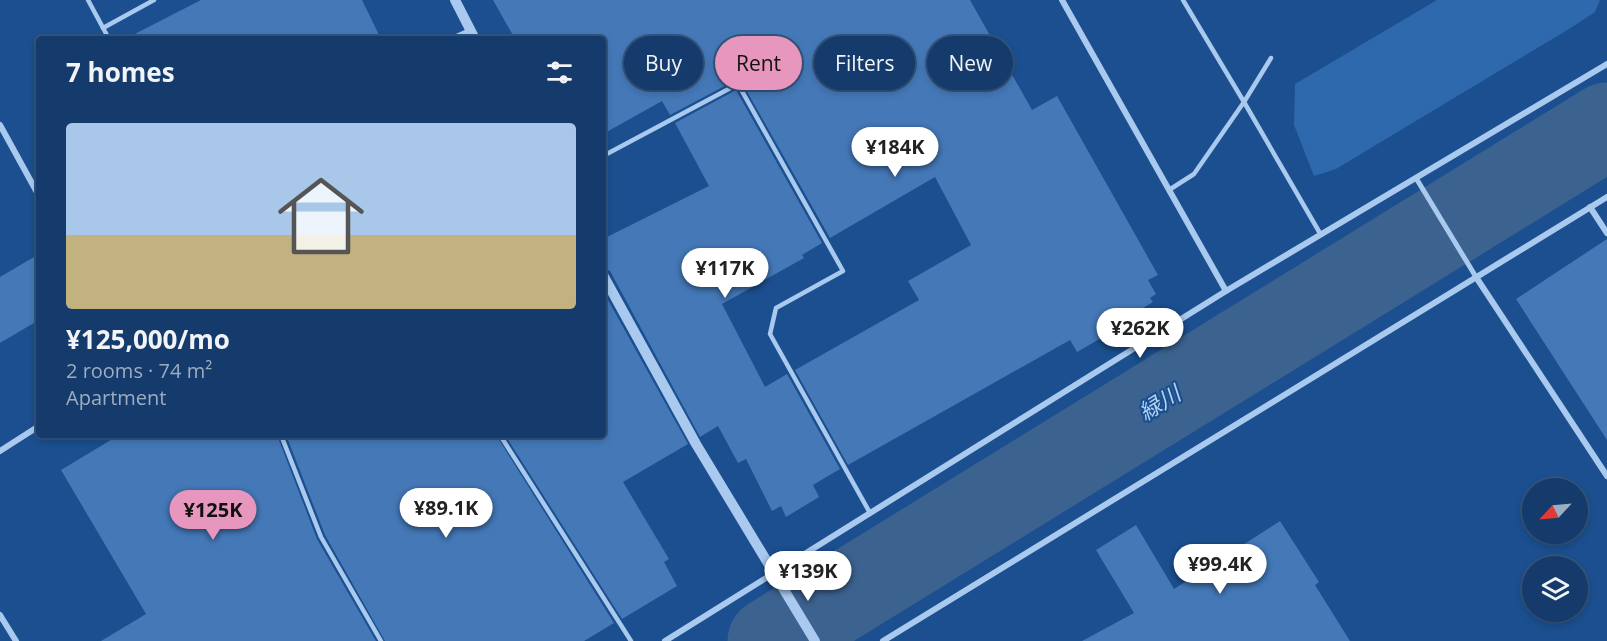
<!DOCTYPE html>
<meta charset="utf-8">
<style>
body{margin:0;font-family:"Open Sans","Noto Sans JP",sans-serif;background:#1d4271;color:#f1f3f6;height:100vh;display:flex;flex-direction:column;font-size:22px;white-space:nowrap}
*{box-sizing:border-box;margin:0}
p{font-size:20px;color:#9dadc1}
.icon{flex:none;width:33px;height:33px;fill:none;stroke:currentColor;stroke-width:2;stroke-linecap:round;stroke-linejoin:round}
.map{position:relative;flex:1;overflow:hidden}
.panel{position:absolute;left:36px;top:36px;width:570px;height:402px;display:flex;flex-direction:column;background:#143b6b;border-radius:6px;box-shadow:0 3px 9px #0003,0 0 0 2px #33557e}
.panel>*{flex:none}
.hud{position:absolute;left:624px;top:36px;width:570px;height:54px;display:flex;gap:12px}
.needle{width:39px;rotate:244deg}
.fabs{position:absolute;left:1522px;top:478px;display:grid;gap:12px}
.fabs a{display:grid;place-items:center;width:66px;height:66px;border-radius:50%;background:#143b6b;box-shadow:0 3px 9px #0003,0 0 0 2px #33557e;font-size:30px}
.price{position:absolute;translate:-50% -51px;padding:0 14px;border-radius:21px;background:#fff;color:#222;font-size:20px;line-height:39px;filter:drop-shadow(0 2px 3px #0008)}
.price::after{content:'';position:absolute;left:50%;top:36px;width:18px;height:14px;margin-left:-9px;background:inherit;clip-path:polygon(0 0,100% 0,50% 100%)}
.price.active{background:#e797bd;color:#111}
ul{padding:0;list-style:none}
li{display:grid;align-content:center;gap:12px;height:318px;padding:0 30px}
li+li{border-top:2px solid #33557e}
li span{display:grid;place-items:center;height:186px;border-radius:6px;color:#555}
li>.icon{margin-inline-start:auto}
span .icon{width:108px;height:108px;fill:#fffc;stroke-width:1}
li b{font-size:26px}
h2{display:flex;justify-content:space-between;align-items:center;height:72px;padding:0 30px;font-size:26px}
.chip{padding:0 21px;border-radius:27px;background:#143b6b;box-shadow:0 3px 9px #0003,0 0 0 2px #33557e;font-size:21px;line-height:54px}
.chip.active{background:#e797bd;color:#111}
.map>svg:first-child{display:block}
</style>
<div class="map">
<svg width="1607" height="641" viewBox="0 0 1607 641">
<rect width="100%" height="100%" fill="#1b4f8f"/>
<path fill="#2e69ad" d="M1437,0H1600L1595,12L1569,29L1336,169L1314,176L1294,125L1295,84Z"/>
<g fill="none" stroke-linecap="round" stroke-linejoin="round">
<path stroke="#3c6290" stroke-width="87" d="M771,641L1607,126"/>
</g>
<g fill="#4478b7">
<path d="M201,0H362L381,39H125Z"/>
<path d="M493,0H970L1032,110L1057,96L1158,275L1148,280L1156,294L1150,298L1153,302L1138,311L1141,315L1077,352L1070,340L848,465L795,370L919,300L908,281L971,245L935,177L830,238L741,81L736,80L670,115L662,101L603,134V39H515Z"/>
<path d="M736,90L822,243L802,255L804,258L722,304L765,387L787,374L840,469L813,485L819,497L786,517L781,506L772,511L746,459L738,463L718,426L700,437L610,271L603,268V239L709,186L675,123Z"/>
<path d="M1607,239V440L1516,299Z"/>
<path d="M39,254V320L0,343V277Z"/>
<path d="M603,291L688,444L623,482L669,559L664,562L677,586L622,619L505,435H603Z"/>
<path d="M119,435H277L317,539L376,641H101L146,614L61,470Z"/>
<path d="M286,435H496L614,623L584,641H385L325,535Z"/>
<path d="M1280,521L1319,582L1315,585L1350,641H1082L1134,613L1096,550L1136,525L1174,589Z"/>
</g>
<g fill="none" stroke-linecap="round" stroke-linejoin="round">
<g stroke="#a9c9ee" stroke-width="4.5">
<path d="M88,0L109,39"/>
<path d="M103,28L154,0"/>
<path d="M450,39L470,30"/>
<path d="M1271,58L1244,102L1321,235"/>
<path d="M603,156L738,84L843,271L776,308L770,334L870,513"/>
<path d="M1169,190L1194,174L1244,102L1183,0"/>
<path d="M281,435L321,537L381,641"/>
<path d="M500,435L631,641"/>
</g>
<path stroke="#a9c9ee" stroke-width="5" d="M1416,178L1476,277"/>
<g stroke="#a9c9ee" stroke-width="6">
<path d="M1062,0L1226,291"/>
<path d="M0,125L39,196"/>
<path d="M1590,207L1607,233"/>
<path d="M1476,277L1607,476"/>
<path d="M0,451L39,426"/>
<path d="M0,615L16,641"/>
<path d="M665,641L1226,291L1607,64"/>
<path d="M883,641L1607,197"/>
</g>
<g stroke="#a9c9ee" stroke-width="10">
<path d="M455,0L475,39"/>
<path d="M603,275L696,444L815,641"/>
</g>
</g>
<g text-anchor="middle" dominant-baseline="central" stroke-width="4.5" stroke-linejoin="round" paint-order="stroke">
<g font-size="22" font-style="italic" fill="#b5d3f5" stroke="#1b4f8f">
<text transform="translate(1159 402) rotate(-32)">緑川</text>
</g>
</g>
</svg>
<div class="fabs">
<a><svg class="needle" viewBox="-14 -14 28 28"><path d="M0-13l5 13h-10z" fill="#e53935"/><path d="M0 13l5-13h-10z" fill="#9dadc1"/></svg></a>
<a><svg class="icon" aria-label="layers" viewBox="0 0 24 24"><path d="M12 4l9 5-9 5-9-5zM3 14l9 5 9-5"/></svg></a>
</div>
<b class="price" style="left:895px;top:178px">¥184K</b>
<b class="price" style="left:725px;top:299px">¥117K</b>
<b class="price" style="left:1140px;top:359px">¥262K</b>
<b class="price" style="left:446px;top:539px">¥89.1K</b>
<b class="price active" style="left:213px;top:541px">¥125K</b>
<b class="price" style="left:1220px;top:595px">¥99.4K</b>
<b class="price" style="left:808px;top:602px">¥139K</b>
<div class="hud">
<a class="chip">Buy</a>
<a class="chip active">Rent</a>
<a class="chip">Filters</a>
<a class="chip">New</a>
</div>
<section class="panel">
<h2>7 homes<svg class="icon" aria-label="filters" viewBox="0 0 24 24"><path d="M4 7h16M4 17h16"/><circle cx="9" cy="7" r="2"/><circle cx="15" cy="17" r="2"/></svg></h2>
<ul>
<li><span style="background:linear-gradient(#a9c7e8 60%,#c2b280 0)"><svg class="icon" aria-label="home" viewBox="0 0 24 24"><path d="M3 11l9-7 9 7M6 9v11h12V9"/></svg></span><div><b>¥125,000/mo</b><p>2 rooms · 74 m²</p><p>Apartment</p></div></li>
</ul>
</section>
</div>
